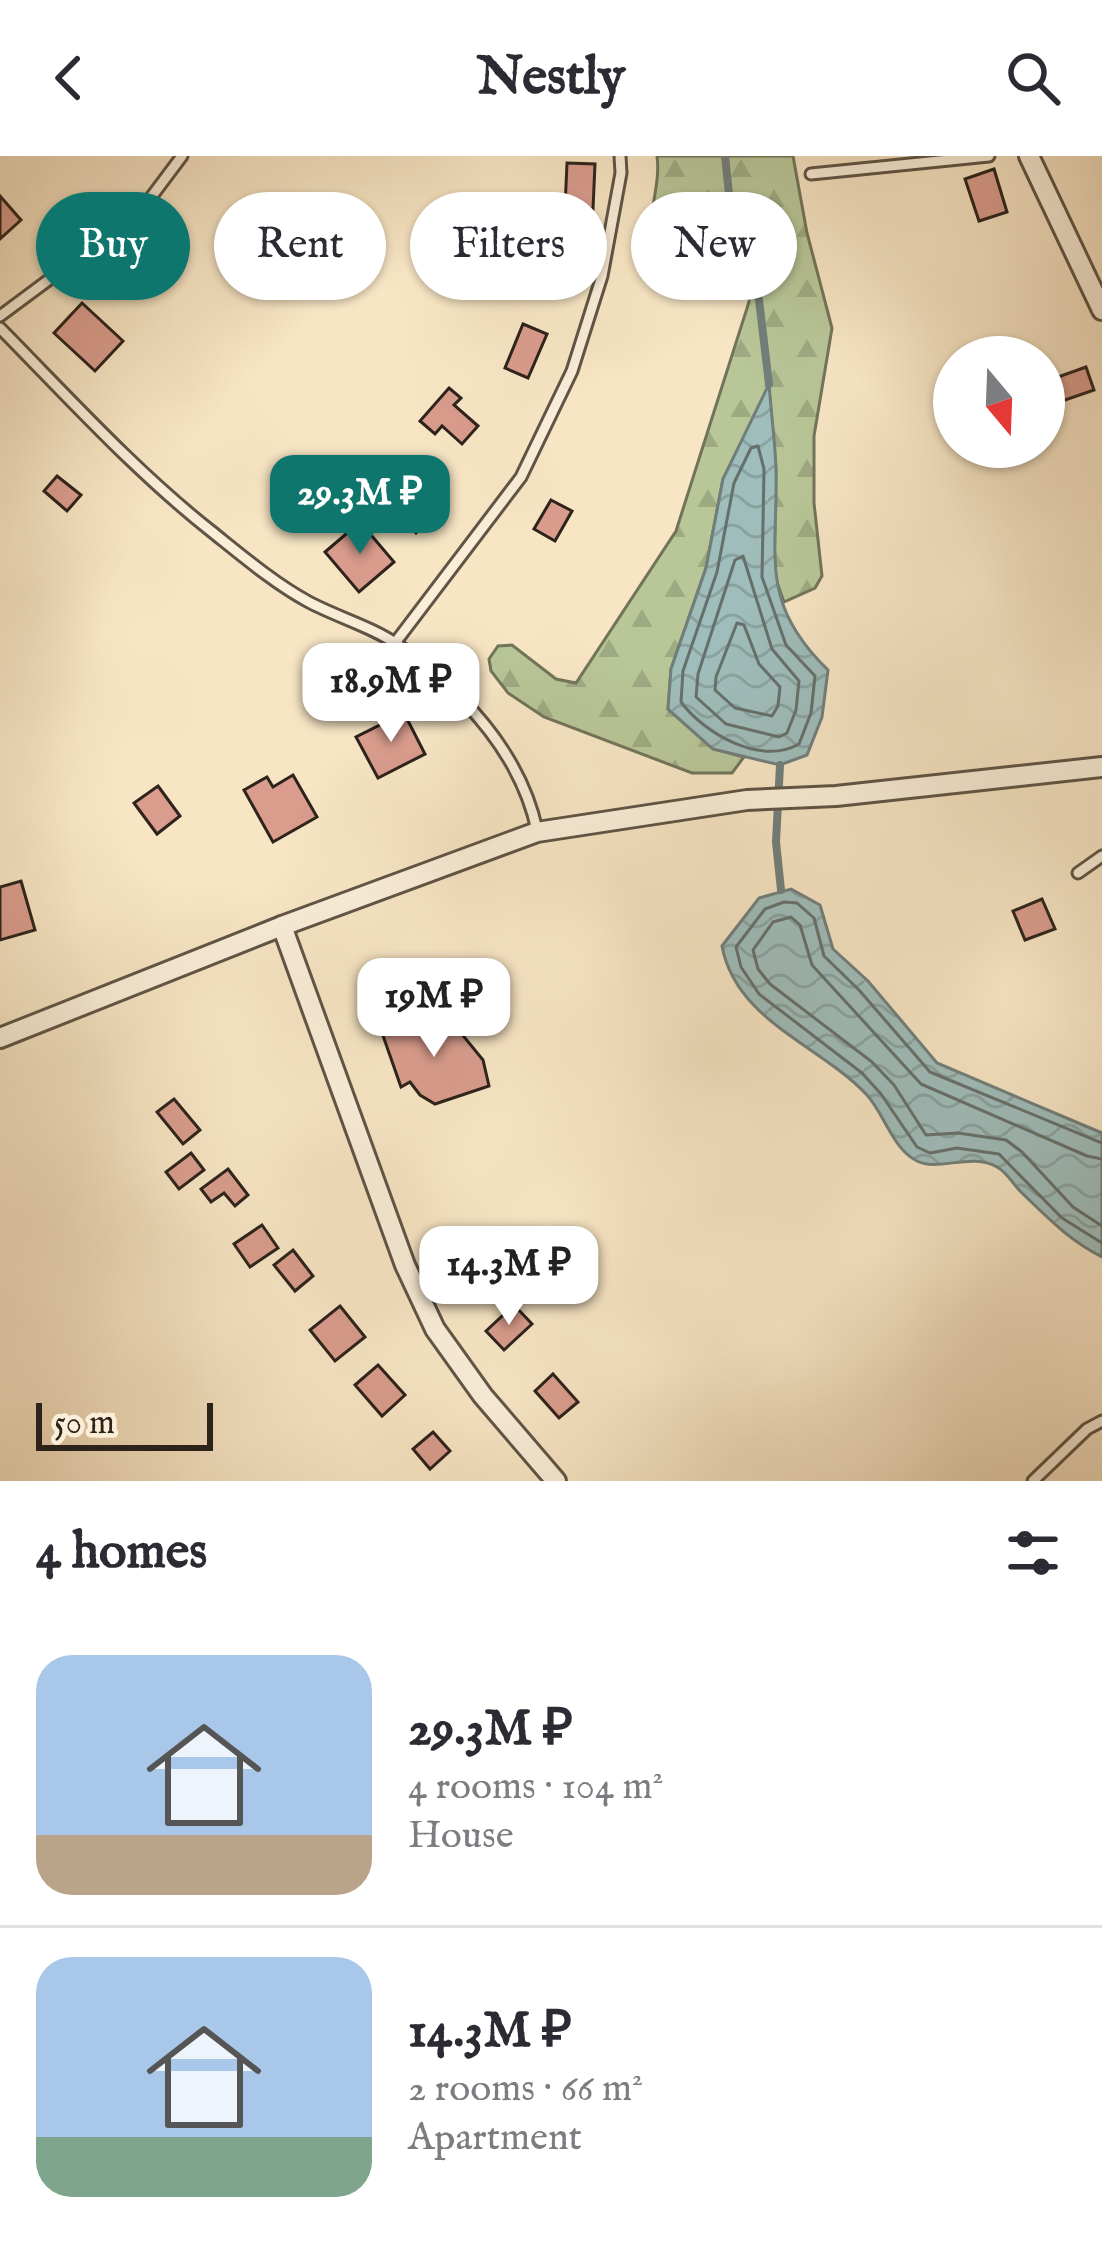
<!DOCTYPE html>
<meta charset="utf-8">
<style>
body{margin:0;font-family:"IM FELL English",serif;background:#f2f2f3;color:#2b2b33;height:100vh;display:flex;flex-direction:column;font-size:45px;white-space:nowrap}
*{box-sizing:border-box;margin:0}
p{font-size:39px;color:#7c7c81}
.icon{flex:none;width:66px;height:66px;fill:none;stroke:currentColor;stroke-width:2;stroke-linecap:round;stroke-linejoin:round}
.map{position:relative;height:1325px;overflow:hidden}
.details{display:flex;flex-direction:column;background:#fff;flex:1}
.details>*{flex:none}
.hud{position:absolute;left:36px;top:36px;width:1032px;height:108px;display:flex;gap:24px}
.needle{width:78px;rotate:161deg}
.fabs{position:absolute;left:933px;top:180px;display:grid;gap:24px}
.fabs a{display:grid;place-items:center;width:132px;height:132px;border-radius:50%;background:#fff;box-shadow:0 3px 9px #0004;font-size:60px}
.scale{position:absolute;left:36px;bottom:30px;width:177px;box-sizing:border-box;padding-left:12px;border:6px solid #2c231b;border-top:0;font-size:33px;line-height:42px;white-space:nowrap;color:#2c231b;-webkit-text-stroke:9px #faeed9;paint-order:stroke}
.price{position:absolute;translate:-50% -102px;padding:0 27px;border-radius:24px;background:#fff;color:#222;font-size:39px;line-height:78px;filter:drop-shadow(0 3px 6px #0008)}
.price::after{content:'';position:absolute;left:50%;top:72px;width:36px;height:27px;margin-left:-18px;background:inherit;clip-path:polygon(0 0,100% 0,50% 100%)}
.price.on{background:#0f766e;color:#fff}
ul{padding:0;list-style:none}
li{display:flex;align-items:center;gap:36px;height:300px;padding:0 36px}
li+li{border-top:3px solid #e1e1e2}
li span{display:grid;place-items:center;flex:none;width:336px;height:240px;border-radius:36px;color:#555}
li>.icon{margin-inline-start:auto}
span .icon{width:144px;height:144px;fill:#fffc;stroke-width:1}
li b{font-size:51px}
h2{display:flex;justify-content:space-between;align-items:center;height:144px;padding:0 36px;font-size:51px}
.tag{padding:0 42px;border-radius:54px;background:#fff;box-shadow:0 3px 9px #0004;font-size:42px;line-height:108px}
.tag.on{background:#0f766e;color:#fff}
header{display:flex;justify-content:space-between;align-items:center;height:156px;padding:0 36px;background:#fff;font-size:54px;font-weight:700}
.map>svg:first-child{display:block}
</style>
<header><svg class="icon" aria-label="back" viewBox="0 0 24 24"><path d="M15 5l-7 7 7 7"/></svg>Nestly<svg class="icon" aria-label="search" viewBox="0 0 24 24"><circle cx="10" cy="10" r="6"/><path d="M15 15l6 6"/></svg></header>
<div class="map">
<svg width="1102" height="1325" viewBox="0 0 1102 1325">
<defs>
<pattern id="forest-firs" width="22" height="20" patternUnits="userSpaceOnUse" patternTransform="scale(3)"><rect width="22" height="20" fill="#b8c698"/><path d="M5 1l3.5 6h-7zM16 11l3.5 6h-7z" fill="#9eaa82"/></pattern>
<pattern id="water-waves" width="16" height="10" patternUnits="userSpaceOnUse" patternTransform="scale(3)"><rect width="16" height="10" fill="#9fbdbb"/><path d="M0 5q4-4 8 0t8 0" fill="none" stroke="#89a2a0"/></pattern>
</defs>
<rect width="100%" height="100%" fill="#f7e5c4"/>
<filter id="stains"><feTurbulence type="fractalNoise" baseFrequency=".00167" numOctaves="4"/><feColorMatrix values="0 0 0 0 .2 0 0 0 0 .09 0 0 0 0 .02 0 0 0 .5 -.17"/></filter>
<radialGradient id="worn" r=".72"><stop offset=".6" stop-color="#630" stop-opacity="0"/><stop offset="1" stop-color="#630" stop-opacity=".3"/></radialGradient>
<path fill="url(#forest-firs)" stroke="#72745a" stroke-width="3" d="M657,0H793L807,77L832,172L814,280V347L822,420L815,432L784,446L774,418L776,313L769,231L723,323L706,412L671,513L668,553L713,593L744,601L732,617H692L544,561L508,537L491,515L489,503L498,490L512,489L556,523L576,527L676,375L749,146L751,130L652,86C647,56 661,30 657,0Z"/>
<g fill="url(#water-waves)" stroke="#717f7b" stroke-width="3">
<path d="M769,228C771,256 775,285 776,313C778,400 758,446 828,514L822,561L807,599L780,609L713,593L668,553L671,513L706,412L723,323Z"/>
<path d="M791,733L820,749L833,793L868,825L937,907L1102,977V1101C1069,1084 1049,1063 1023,1038C1014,1030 1008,1017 997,1011C972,996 938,1016 917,1005C892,992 885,959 867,939C820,889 736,865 722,790L759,742Z"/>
</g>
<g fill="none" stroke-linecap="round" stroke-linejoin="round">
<g stroke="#66706b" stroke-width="3">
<path d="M758,290L764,313L762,421L786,489L815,520L811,557L799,588C760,610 704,577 681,546L683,515L717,416L734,327L751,292Z"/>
<path d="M743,400L772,493L799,525L796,554L787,577L779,581L726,568L696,541L698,518L735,404Z"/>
<path d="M737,467L744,469L759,508L780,531L778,550L772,560L735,552L715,534L716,521Z"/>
<path d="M1102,987L930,916L859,834L824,800L814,762L797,747L784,746L765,753L736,791L741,811L759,838L862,917L881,938L917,991L930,997L957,992L999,998L1062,1062L1102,1087"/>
<path d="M1102,1003L1087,1000L921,928L812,809L800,769L791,761L773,766L753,794L758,813L770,828L872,906L894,929L926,979L958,977L1006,984L1022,996L1073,1051L1102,1070"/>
</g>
<g stroke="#717f7b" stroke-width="8">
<path d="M725,0L732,66L759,144L769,228"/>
<path d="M780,609L776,686L781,734"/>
</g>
</g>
<g fill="#d99c8d" stroke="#2c231b" stroke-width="3">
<path d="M567,7L595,8L593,53L565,52Z"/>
<path d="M994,13L1007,56L979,65L965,23Z"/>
<path d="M0,40L21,64L0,83Z"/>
<path d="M545,78L581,88L574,112L538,102Z"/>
<path d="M82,147L123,185L95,215L54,177Z"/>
<path d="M523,168L547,178L528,222L505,212Z"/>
<path d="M1086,211L1094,234L1045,251L1044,226Z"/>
<path d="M449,232L461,242L454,249L478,270L462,288L442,270L435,278L420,265Z"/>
<path d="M57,320L81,339L67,355L44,335Z"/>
<path d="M423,337L440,354L416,377L399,361Z"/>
<path d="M551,344L572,355L555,385L534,373Z"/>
<path d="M360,366L394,406L359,436L325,396Z"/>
<path d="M404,557L425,598L378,622L356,581Z"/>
<path d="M293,619L317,661L273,686L244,634L267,621L273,631Z"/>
<path d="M158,630L180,660L157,678L134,647Z"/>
<path d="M21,725L35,774L0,784V731Z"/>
<path d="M1042,743L1055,773L1025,784L1013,755Z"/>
<path d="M431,856L437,872L461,877L483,904L489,930L435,948L420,939L410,926L401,931L381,874Z"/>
<path d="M174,943L200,974L183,988L157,956Z"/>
<path d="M191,997L204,1014L179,1033L166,1016Z"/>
<path d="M228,1013L248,1039L235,1050L224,1037L211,1046L201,1033Z"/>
<path d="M262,1069L278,1092L250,1111L234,1088Z"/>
<path d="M293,1094L313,1120L295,1135L274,1109Z"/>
<path d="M514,1149L532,1168L504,1194L486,1175Z"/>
<path d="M340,1150L365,1181L335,1205L310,1174Z"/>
<path d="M378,1209L405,1239L382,1260L355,1229Z"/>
<path d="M553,1218L578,1246L559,1262L535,1235Z"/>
<path d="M433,1276L450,1295L430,1313L413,1293Z"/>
</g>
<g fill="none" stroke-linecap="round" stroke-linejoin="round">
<defs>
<g id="service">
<path d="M811,18L989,0"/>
<path d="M0,160L140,56L182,0"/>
<path d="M0,172C68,241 135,315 211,375C241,399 274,427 307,445C336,461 371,470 398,489C462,535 520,595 537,674"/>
<path d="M395,487L521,321L572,215L602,120L621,17L620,0"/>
<path d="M1078,717L1102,700"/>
<path d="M1033,1325L1087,1273L1102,1265"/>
</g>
<g id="minor">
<path d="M1029,0L1102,154"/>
<path d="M282,770L405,1109L435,1173L483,1240L556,1325"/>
<path d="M0,882L282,770L537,676L747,644L836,640L1102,611"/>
</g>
</defs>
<use href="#service" stroke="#5f5445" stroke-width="15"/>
<use href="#minor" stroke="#5f5445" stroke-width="24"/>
<use href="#service" stroke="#faeed9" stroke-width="9"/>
<use href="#minor" stroke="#faeed9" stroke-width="18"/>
</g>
<rect width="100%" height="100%" filter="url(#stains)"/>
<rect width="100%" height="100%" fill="url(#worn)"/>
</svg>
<div class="fabs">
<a><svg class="needle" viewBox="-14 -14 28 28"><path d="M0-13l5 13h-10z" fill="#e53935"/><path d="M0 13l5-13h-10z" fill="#7c7c81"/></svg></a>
</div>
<div class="scale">50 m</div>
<b class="price on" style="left:360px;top:401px">29.3M ₽</b>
<b class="price" style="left:391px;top:589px">18.9M ₽</b>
<b class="price" style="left:434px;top:904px">19M ₽</b>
<b class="price" style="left:509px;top:1172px">14.3M ₽</b>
<div class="hud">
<a class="tag on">Buy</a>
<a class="tag">Rent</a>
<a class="tag">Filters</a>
<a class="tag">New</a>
</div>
</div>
<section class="details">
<h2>4 homes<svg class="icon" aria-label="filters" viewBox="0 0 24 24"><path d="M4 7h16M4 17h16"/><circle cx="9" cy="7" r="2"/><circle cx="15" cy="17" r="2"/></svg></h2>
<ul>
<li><span style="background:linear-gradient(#a9c7e8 75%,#b9a48a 0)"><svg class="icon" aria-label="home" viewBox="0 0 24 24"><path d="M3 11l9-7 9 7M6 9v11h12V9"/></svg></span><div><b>29.3M ₽</b><p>4 rooms · 104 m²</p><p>House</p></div></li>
<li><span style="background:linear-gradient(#a9c7e8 75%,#7fa58c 0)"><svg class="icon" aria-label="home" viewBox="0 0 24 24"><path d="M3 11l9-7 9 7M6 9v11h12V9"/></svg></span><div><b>14.3M ₽</b><p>2 rooms · 66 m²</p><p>Apartment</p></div></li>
</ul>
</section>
